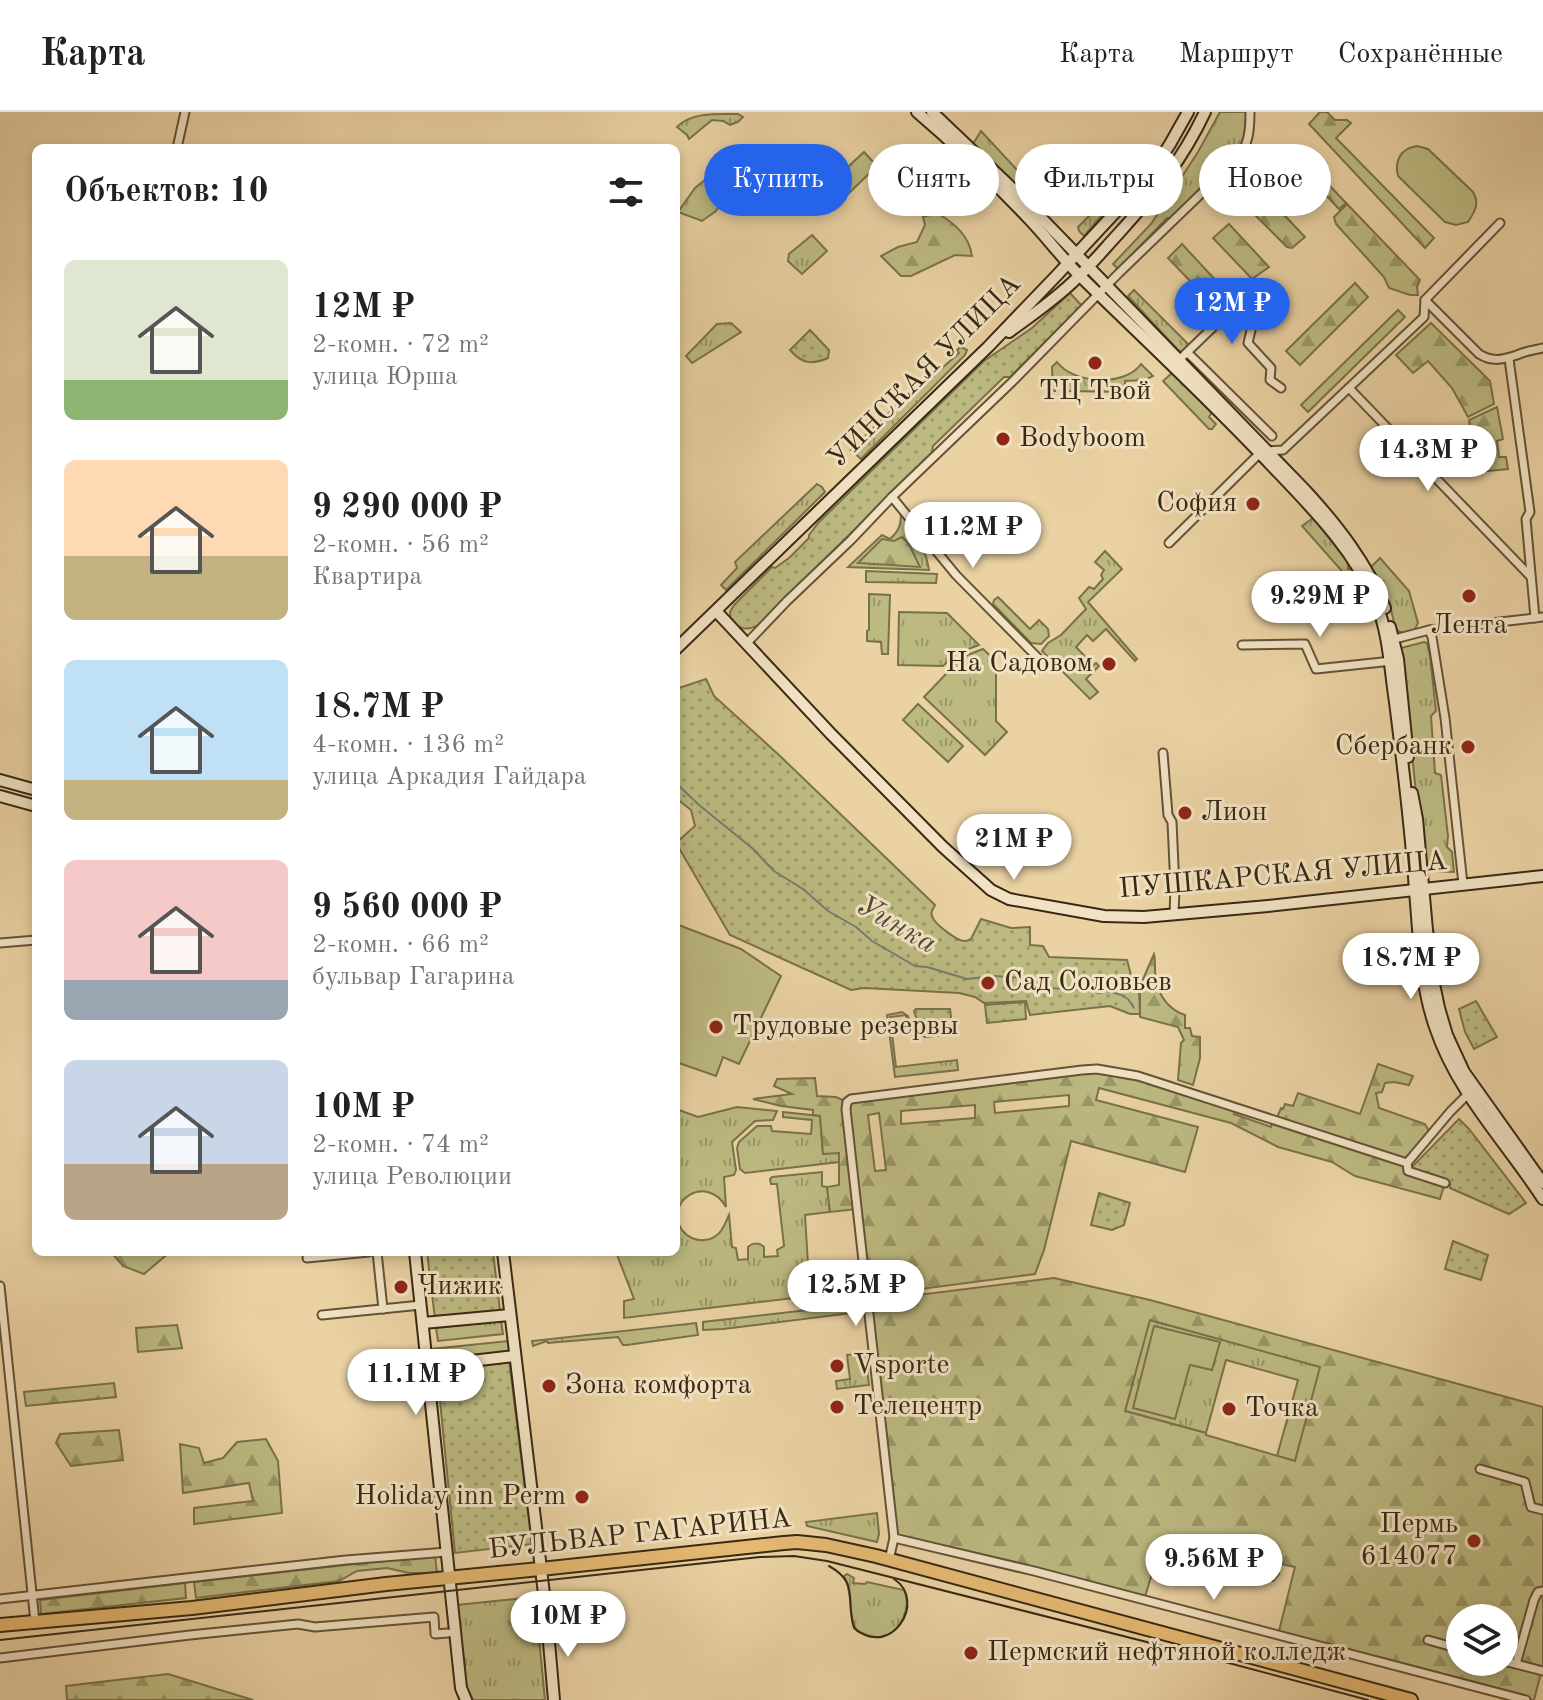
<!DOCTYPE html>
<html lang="ru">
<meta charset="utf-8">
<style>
body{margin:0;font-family:"Old Standard TT",serif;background:#f2f2f2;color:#222;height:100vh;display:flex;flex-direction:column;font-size:30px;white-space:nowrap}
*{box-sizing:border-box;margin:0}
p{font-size:26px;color:#767676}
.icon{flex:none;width:44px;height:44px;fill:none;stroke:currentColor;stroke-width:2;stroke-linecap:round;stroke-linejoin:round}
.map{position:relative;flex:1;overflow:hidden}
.panel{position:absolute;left:32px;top:32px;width:648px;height:1112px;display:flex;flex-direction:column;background:#fff;border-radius:12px;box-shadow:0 4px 12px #0003}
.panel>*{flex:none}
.guide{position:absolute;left:704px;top:32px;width:718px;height:72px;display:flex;gap:16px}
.tools{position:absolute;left:1446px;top:1492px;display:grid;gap:16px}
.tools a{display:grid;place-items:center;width:72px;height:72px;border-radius:50%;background:#fff;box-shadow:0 4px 12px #0003;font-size:40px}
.price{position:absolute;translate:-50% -68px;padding:0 18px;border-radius:28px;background:#fff;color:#222;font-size:26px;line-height:52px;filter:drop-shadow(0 2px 4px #0008)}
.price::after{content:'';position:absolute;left:50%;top:48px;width:24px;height:18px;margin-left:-12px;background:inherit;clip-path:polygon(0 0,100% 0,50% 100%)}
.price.active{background:#2563eb;color:#fff}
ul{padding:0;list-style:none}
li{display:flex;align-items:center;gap:24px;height:200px;padding:0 32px}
li span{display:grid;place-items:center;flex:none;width:224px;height:160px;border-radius:12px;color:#555}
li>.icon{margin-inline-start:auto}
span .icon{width:96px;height:96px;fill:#fffc;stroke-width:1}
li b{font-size:34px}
h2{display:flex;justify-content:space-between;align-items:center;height:96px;padding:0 32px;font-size:34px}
.pill{padding:0 28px;border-radius:36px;background:#fff;box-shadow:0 4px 12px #0003;font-size:28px;line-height:72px}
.pill.active{background:#2563eb;color:#fff}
header{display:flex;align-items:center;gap:48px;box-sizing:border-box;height:112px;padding:0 40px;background:#fff;border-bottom:2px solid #e0e0e0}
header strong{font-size:38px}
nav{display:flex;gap:44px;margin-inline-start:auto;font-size:28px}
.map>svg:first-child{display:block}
</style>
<header>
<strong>Карта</strong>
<nav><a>Карта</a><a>Маршрут</a><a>Сохранённые</a></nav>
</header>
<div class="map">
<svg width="1543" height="1588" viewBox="0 0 1543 1588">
<defs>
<pattern id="grass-tufts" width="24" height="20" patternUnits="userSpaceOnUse" patternTransform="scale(2)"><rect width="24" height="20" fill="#bcba81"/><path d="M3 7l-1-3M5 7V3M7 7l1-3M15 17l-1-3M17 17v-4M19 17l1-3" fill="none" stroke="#9a9768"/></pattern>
<pattern id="forest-firs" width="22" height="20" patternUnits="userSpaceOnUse" patternTransform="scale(2)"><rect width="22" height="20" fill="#bcba81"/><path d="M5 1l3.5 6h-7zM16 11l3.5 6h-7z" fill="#9a9768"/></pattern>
<pattern id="park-dots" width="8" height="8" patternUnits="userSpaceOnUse" patternTransform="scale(2)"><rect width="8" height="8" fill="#bcba81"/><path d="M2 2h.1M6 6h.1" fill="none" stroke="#9a9768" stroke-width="1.8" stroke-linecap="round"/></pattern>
</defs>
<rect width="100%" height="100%" fill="#ead2a3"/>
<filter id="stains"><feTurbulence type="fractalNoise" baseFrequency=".0025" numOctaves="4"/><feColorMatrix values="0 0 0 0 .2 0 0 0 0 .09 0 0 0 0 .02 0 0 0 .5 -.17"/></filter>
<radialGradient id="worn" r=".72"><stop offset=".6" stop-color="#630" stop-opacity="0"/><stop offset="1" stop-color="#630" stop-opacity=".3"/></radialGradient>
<g fill="url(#grass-tufts)" stroke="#7a714a" stroke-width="2">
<path d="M1220,0H1247C1246,12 1245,26 1239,37C1227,59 1191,88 1172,106H1167L1118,157L1113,152L1151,112L1198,40Z"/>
<path d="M738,2L743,5L738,10L730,13L723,9L712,8L689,27L687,23L677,15C691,0 717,2 738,2Z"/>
<path d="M981,19L1029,71L1030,75L1025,81L1013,73L973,32Z"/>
<path d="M780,49L801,63L795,68L781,61L770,72L781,86L777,90L755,82L748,86L742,76L747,71L762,76L770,58Z"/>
<path d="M715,60L729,77L716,99L702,109L678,100L695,76Z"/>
<path d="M1133,60L1134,66L1084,124L1079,119L1078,115Z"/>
<path d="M812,123L827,139L802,162L788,149L789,142Z"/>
<path d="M1134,178L1190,234L1184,239H1179L1128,184Z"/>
<path d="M731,211L741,220L692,251L686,244L717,212Z"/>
<path d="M961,235L967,238L965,243L861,347L851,338L937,254L942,256L959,241L957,238Z"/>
<path d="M1057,250C1073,272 1125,275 1141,252L1153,264L1145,268L1125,269V280L1067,279L1066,268H1055V279H1053L1052,255Z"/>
<path d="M1172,261L1176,263L1212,300L1209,305L1216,312L1212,317H1209L1163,269Z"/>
<path d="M817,372L822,375L825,380L726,478L721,473L737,456L735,450Z"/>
<path d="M901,400C914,417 926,436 929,458L848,455L882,423L890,427C900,418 901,412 901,400Z"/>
<path d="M1313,406L1348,450V457H1351L1369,493L1356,500L1353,499L1350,492L1349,460L1348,466L1302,414Z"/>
<path d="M1105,439L1122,457L1088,490L1137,547L1135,549L1106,517L1093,529L1087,523L1076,535L1093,553L1096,551L1099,554L1086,567L1098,580L1090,587L1042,539L1048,531L1061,523L1086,497L1079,486L1089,475L1094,477L1103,467L1101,463L1104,458L1095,450Z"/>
<path d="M1380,446L1409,479L1418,511L1414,519L1403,521L1396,518L1390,494L1370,456Z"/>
<path d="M866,459L937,462L936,471L866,470Z"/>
<path d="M869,482L890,483L888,542H882L881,530L867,529V519L869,518Z"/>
<path d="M998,485L1030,517L1039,508L1048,517L1049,524L1041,532L1031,531L993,492L994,488Z"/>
<path d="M899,500L947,501L979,533L957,541L943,554L898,553Z"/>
<path d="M1424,530L1427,531L1430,544L1436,599L1431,604L1435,661L1441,663L1448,724L1447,735L1452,740L1454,760L1427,759L1422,703L1416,681L1401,536Z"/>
<path d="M983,537L996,549V609L1007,620L985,643L924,585L962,545Z"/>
<path d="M918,592L963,634L948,650L903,608Z"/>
<path d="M902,900L908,904L910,914L908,915L906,903L890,905L896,955L957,948L958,958L895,965L887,903Z"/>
<path d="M737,995L777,999L773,1008L755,1009L732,1030L736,1058L734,1063L724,1065L726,1095C707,1061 663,1089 682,1118C687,1125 696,1129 704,1128C720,1127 724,1114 729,1103L732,1135L736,1136L738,1148L748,1147V1135C752,1131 759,1130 764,1135V1145L778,1144L777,1138L784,1134L777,1072H771L770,1067L772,1065L822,1060V1074L827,1075L830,1100L805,1103L809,1169L850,1167L854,1179L624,1206V1189L634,1187L616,1140H676V997L698,1005Z"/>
<path d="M783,1000L820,1004L823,1042L839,1040V1050L745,1061L740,1057L737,1036L739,1030L757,1014H771L772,1019L811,1022L812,1008L783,1005Z"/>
<path d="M851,1193L852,1201L723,1217L703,1218V1210Z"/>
<path d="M1149,1208L1321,1254L1295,1349L1277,1344L1298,1268L1226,1248L1206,1321L1125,1299Z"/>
<path d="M501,1209L503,1222L438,1229L436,1216Z"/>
<path d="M696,1211L698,1223L627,1233H623L618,1225L548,1231L547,1229L533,1234L532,1229Z"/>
<path d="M508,1229L510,1241L434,1249L432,1237Z"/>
<path d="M865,1241L869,1273L837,1277L836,1269L850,1267L847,1243Z"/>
<path d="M877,1401L879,1422L877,1430L807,1414L806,1410Z"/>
<path d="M847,1462L854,1466L853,1471L865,1472L867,1470L904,1478C912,1495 901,1520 882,1525C874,1527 865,1522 857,1519C847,1502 854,1482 844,1464Z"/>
<path d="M535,1485L545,1588H473L466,1575L457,1493Z"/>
</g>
<g fill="url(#forest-firs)" stroke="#7a714a" stroke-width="2" fill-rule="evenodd">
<path d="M1320,0H1327L1335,8H1347L1351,11L1336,26L1434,126L1425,136L1309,12Z"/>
<path d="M1296,38L1346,91L1339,97L1294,49L1287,47Z"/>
<path d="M864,40L877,54L843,87L835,90L824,83L837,70L835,67Z"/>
<path d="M1265,83L1305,125L1292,136L1287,135L1250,98Z"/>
<path d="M1347,92L1420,168L1417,175L1418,183H1410L1389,176L1384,165L1336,112L1334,105Z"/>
<path d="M937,101C954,111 969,123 972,144L955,143L911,164H901L881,144L898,135L917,130L925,113L923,105Z"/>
<path d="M1229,112L1269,155L1252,167L1213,126Z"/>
<path d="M1182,132L1231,185L1218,198L1168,146Z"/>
<path d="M1355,171L1368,185L1300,253L1286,239Z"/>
<path d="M1398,198L1405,205L1308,300L1301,293Z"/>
<path d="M1431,211L1490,269L1494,292L1468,305L1452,276L1428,249L1413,261L1396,243Z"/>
<path d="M1497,295L1503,327L1497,329L1499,345H1506L1508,357L1477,360L1469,308Z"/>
<path d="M902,425L909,432L920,455L858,451L882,427L894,429Z"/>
<path d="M1154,842C1156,849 1154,859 1156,868C1159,884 1169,898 1185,903V916H1190L1192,924L1200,925V946L1193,973L1178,968L1181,931L1184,928L1178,915L1140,905V874Z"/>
<path d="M1378,952L1413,964L1409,973L1394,970L1385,971L1382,980L1376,981L1379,996L1425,1012L1430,1021L1407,1051L1408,1059L1445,1071L1440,1087L1355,1064L1332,1050L1278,1035L1231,1011L1099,976L1096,988L1198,1015L1185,1060L1071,1029L1044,1138L1035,1162L868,1184L857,1097L830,1100L827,1075L839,1073V1041L823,1042L820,1004L813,1003V998L781,994L753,987L792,982L774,974L777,967L815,966L817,984L836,985L847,990L1082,958L1138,964L1236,995L1234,1002L1271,1015L1273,1007L1276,1008L1281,996L1283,997L1285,992L1293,994L1298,981L1360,1002ZM1069,983V994L995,1001L994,990ZM975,993V1006L901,1012V999ZM879,1001L886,1058L875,1059L868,1003Z"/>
<path d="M111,1140H170L144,1162L123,1154Z"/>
<path d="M1054,1166L1150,1188L1543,1295V1553L1534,1588H1526L1278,1523L1295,1455L1276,1451L1275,1454L1279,1462L1273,1469L1258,1465L1257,1469L1158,1442L1144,1488L894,1426L868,1187L875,1186L878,1188ZM1150,1208L1320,1255L1295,1349L1206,1323V1321L1125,1299ZM1460,1506H1504V1550H1460Z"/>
<path d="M177,1213L182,1236L138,1240L136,1216Z"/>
<path d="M114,1271L116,1285L26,1294L24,1280Z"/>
<path d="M119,1318L123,1348L71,1354L56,1331L60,1322Z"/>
<path d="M266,1327L278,1349L282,1401L194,1412V1396L253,1389L249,1371L183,1381L180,1332L199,1336L204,1351L223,1346L237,1330Z"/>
<path d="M435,1443L437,1461H409L387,1456L357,1459L339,1469L196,1486L194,1470Z"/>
<path d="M185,1471L186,1486L41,1502L40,1488Z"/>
<path d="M168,1562L253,1588H67L66,1574Z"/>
</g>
<g fill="url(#park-dots)" stroke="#7a714a" stroke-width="2">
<path d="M1070,181L1082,194L1010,265H1004L933,334L932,341L758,513C748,519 740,517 731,510L730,500L734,493L772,455L775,456L789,446L809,426V423L819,410L984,249L1032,216Z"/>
<path d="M810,218L829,238L828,246C812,253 802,252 790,238Z"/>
<path d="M706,567L714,584L780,644L935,793C932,799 930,800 933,806C935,812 958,830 965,829C967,829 969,828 971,827L981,807L1011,816L1030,815V833L1043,834L1049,845L1127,848L1132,867L1139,878L1140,902H1130L1110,894L1030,903L1026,889L984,891L975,885L959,881L864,876L851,878L730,823L676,731L695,714L691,698L676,686V577Z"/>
<path d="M1476,889L1497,925L1474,937L1465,920L1459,897Z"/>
<path d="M1025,890L1026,907L987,911L985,893Z"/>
<path d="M916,897H950L953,922L925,925L922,923L914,899Z"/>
<path d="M1459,1007L1469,1017L1526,1091L1509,1102L1450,1076V1071L1410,1057Z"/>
<path d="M1099,1081L1130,1091L1124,1113L1112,1118L1091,1113Z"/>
<path d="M1453,1129L1488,1143L1481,1168L1445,1157Z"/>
<path d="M427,1140H493L500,1199L435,1207Z"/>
<path d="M509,1248L532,1432L455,1441L437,1258Z"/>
</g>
<g fill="#bcba81" stroke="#7a714a" stroke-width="2">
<path d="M1417,34L1428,37L1473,80C1480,92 1475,99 1468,110L1456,113L1445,110L1398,64C1394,49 1401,36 1417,34Z"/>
<path d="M676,812L741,837L781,864L739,952L723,945L716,964L676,950Z"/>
<path d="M1154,1214L1220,1230L1212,1258L1190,1253L1175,1307L1133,1296Z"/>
</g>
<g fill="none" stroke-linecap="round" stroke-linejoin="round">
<path stroke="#757c72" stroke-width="2" d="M676,671L699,693L752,736L774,759L803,777L828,799L856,815L872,829L915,854L927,855L967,867L995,864L1022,866L1048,876L1089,878L1099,881L1108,879L1121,883L1128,887L1134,896"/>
<defs>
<g id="street">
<path d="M177,36L185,0"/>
<path d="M881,68L895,84L917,64L952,66L972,46"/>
<path d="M1425,188L1479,242C1492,250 1502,248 1517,243C1525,239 1534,238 1543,236"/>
<path d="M1188,241L1272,324"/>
<path d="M1509,247L1530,400L1526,407L1535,506"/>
<path d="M1179,248L1233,196L1246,205L1252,214L1248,231L1271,256L1270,268L1281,276"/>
<path d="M1349,276L1531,465"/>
<path d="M1268,339L1283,338L1424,205L1425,188L1500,111"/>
<path d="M892,385L956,463L1039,547"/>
<path d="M1169,431L1260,341"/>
<path d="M1429,518L1432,525L1445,606L1463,772"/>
<path d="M1391,528L1429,518L1543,505"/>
<path d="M746,532L787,489L851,428L892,385L1012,270L1119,161L1236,48C1249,34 1250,18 1250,0"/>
<path d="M1242,533L1305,532L1316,557L1392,549"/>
<path d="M1163,641L1168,703L1172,710L1175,776L1174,803"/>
<path d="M0,831L36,828"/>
<path d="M1407,1051L1450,1000L1469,981"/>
<path d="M377,1140L383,1197"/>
<path d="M307,1146L369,1140"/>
<path d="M0,1174L35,1510"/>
<path d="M322,1203L421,1193"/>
<path d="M1480,1357L1525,1370L1531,1395L1543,1398"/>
<path d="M894,1426L1034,1459L1526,1588"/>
<path d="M889,1448L894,1426L846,997L847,990L851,987L1082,958L1097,957L1138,964L1407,1051L1408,1059L1445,1071"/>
<path d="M0,1487L346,1448L447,1440"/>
<path d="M1428,1528L1460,1537"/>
<path d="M0,1546L190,1523L298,1512L315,1515L434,1505L435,1522L448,1521"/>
<path d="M1504,1549L1543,1559"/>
<path d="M1516,1552L1534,1488L1538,1480L1543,1479"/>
</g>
<g id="secondary">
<path d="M917,0C957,34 995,71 1031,109C1048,127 1062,146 1079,163C1143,226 1209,287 1271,353C1311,395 1355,438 1377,493C1389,524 1390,558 1395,590C1403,653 1411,716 1415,779C1419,825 1420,872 1435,915C1457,981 1506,1030 1543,1087"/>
<path d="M932,0L1018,82L1306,379C1338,414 1367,451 1385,496"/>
<path d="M1009,220C1032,203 1056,187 1077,166C1092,152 1105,136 1119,121C1155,81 1182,49 1205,0"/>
<path d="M716,499L831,622L943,735L991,778L1009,787L1104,804L1144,805L1268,794L1543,764"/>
<path d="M1390,515L1398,547L1408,645"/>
<path d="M676,537L988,235L1058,162L1137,77L1156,54L1170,32L1188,0"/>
<path d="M0,668L36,678"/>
<path d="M1412,681L1417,707L1427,818L1434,872L1439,896L1447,923L1464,960L1543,1071"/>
<path d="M0,684L36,694"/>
<path d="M415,1140L461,1576L466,1588"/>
<path d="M503,1140L547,1507L554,1588"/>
<path d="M423,1211L510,1203"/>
<path d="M428,1254L515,1244"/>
</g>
<path id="primary" d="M0,1513L192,1496L386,1472L550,1456L784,1431L797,1430L826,1433L876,1444L1411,1588"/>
</defs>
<use href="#street" stroke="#645236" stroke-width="11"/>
<use href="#secondary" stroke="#382812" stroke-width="14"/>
<use href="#primary" stroke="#382812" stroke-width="16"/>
<use href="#street" stroke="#f1e2c3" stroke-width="7"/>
<use href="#secondary" stroke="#f1e2c3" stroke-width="10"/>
<use href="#primary" stroke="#e5b972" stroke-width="12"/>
<g stroke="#382812" stroke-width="2">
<path d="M829,1454C860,1471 845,1488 854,1516C891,1548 928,1489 894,1467"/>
<path d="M0,1528L760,1445L794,1444L827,1449L1206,1545L1368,1588"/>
</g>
</g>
<g fill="#8f2418" stroke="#f1e2c3" stroke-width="3">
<circle cx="1095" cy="251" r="8"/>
<circle cx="1003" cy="327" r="8"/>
<circle cx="1253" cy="392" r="8"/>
<circle cx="1469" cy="484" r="8"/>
<circle cx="1109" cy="552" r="8"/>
<circle cx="1468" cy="635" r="8"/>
<circle cx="1185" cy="701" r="8"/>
<circle cx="988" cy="871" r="8"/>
<circle cx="716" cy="915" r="8"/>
<circle cx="401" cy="1175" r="8"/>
<circle cx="837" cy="1254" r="8"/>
<circle cx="549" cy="1274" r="8"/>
<circle cx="837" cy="1295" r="8"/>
<circle cx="1229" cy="1297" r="8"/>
<circle cx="582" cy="1385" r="8"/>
<circle cx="1474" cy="1429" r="8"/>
<circle cx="971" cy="1541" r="8"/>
</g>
<g text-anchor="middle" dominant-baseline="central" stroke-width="6" stroke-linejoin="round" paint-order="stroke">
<g font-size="28" fill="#382812" stroke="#f1e2c3">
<text transform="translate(925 260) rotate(-45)">УИНСКАЯ УЛИЦА</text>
<text transform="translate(1283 764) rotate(-5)">ПУШКАРСКАЯ УЛИЦА</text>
<text transform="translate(640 1423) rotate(-6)">БУЛЬВАР ГАГАРИНА</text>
</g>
<g font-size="28" fill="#382812" stroke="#f1e2c3" text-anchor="start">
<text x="1095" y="280" text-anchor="middle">ТЦ Твой</text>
<text x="1019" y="327">Bodyboom</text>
<text x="1237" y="392" text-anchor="end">София</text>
<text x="1469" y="514" text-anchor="middle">Лента</text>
<text x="1093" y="552" text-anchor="end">На Садовом</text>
<text x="1452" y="635" text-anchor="end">Сбербанк</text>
<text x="1201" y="701">Лион</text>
<text x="1004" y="871">Сад Соловьев</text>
<text x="732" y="915">Трудовые резервы</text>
<text x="417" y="1175">Чижик</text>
<text x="853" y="1254">Vsporte</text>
<text x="565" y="1274">Зона комфорта</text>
<text x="853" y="1295">Телецентр</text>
<text x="1245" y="1297">Точка</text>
<text x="566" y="1385" text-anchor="end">Holiday inn Perm</text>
<text x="1458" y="1413" text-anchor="end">Пермь<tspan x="1458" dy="32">614077</tspan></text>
<text x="987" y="1541">Пермский нефтяной колледж</text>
</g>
<g font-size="30" font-style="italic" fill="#524b3a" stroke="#f1e2c3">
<text transform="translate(896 813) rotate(30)">Уинка</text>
</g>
</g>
<rect width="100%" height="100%" filter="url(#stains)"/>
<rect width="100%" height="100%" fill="url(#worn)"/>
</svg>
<div class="tools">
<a><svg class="icon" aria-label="layers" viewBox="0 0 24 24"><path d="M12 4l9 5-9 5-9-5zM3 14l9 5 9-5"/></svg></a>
</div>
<b class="price active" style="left:1232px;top:234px">12M ₽</b>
<b class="price" style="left:1428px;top:381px">14.3M ₽</b>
<b class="price" style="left:973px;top:458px">11.2M ₽</b>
<b class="price" style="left:1320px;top:527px">9.29M ₽</b>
<b class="price" style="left:1014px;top:770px">21M ₽</b>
<b class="price" style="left:1411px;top:889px">18.7M ₽</b>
<b class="price" style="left:856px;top:1216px">12.5M ₽</b>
<b class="price" style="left:416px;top:1305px">11.1M ₽</b>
<b class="price" style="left:1214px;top:1490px">9.56M ₽</b>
<b class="price" style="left:568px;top:1547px">10M ₽</b>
<div class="guide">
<a class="pill active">Купить</a>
<a class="pill">Снять</a>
<a class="pill">Фильтры</a>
<a class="pill">Новое</a>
</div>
<section class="panel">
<h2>Объектов: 10<svg class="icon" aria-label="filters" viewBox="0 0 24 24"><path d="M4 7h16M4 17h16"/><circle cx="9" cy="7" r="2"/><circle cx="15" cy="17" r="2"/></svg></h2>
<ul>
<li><span style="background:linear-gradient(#dfe7d0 75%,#8fb573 0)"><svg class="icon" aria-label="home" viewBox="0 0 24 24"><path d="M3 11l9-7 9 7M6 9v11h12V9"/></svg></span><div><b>12M ₽</b><p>2-комн. · 72 m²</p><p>улица Юрша</p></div></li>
<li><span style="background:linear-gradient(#ffd9b3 60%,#c2b280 0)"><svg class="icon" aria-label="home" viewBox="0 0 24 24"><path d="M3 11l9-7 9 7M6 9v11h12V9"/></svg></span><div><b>9 290 000 ₽</b><p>2-комн. · 56 m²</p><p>Квартира</p></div></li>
<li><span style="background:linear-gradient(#bfe0f5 75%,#c2b280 0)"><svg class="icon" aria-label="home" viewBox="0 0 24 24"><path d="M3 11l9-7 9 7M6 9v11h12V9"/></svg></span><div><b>18.7M ₽</b><p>4-комн. · 136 m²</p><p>улица Аркадия Гайдара</p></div></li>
<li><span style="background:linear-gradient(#f6c9c9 75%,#9aa5b1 0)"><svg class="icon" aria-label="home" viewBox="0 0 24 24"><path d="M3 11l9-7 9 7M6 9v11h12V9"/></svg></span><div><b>9 560 000 ₽</b><p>2-комн. · 66 m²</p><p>бульвар Гагарина</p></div></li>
<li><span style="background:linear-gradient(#c9d6e8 65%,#b9a48a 0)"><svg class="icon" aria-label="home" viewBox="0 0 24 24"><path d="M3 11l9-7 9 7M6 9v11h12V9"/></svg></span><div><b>10M ₽</b><p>2-комн. · 74 m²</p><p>улица Революции</p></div></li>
</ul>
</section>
</div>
